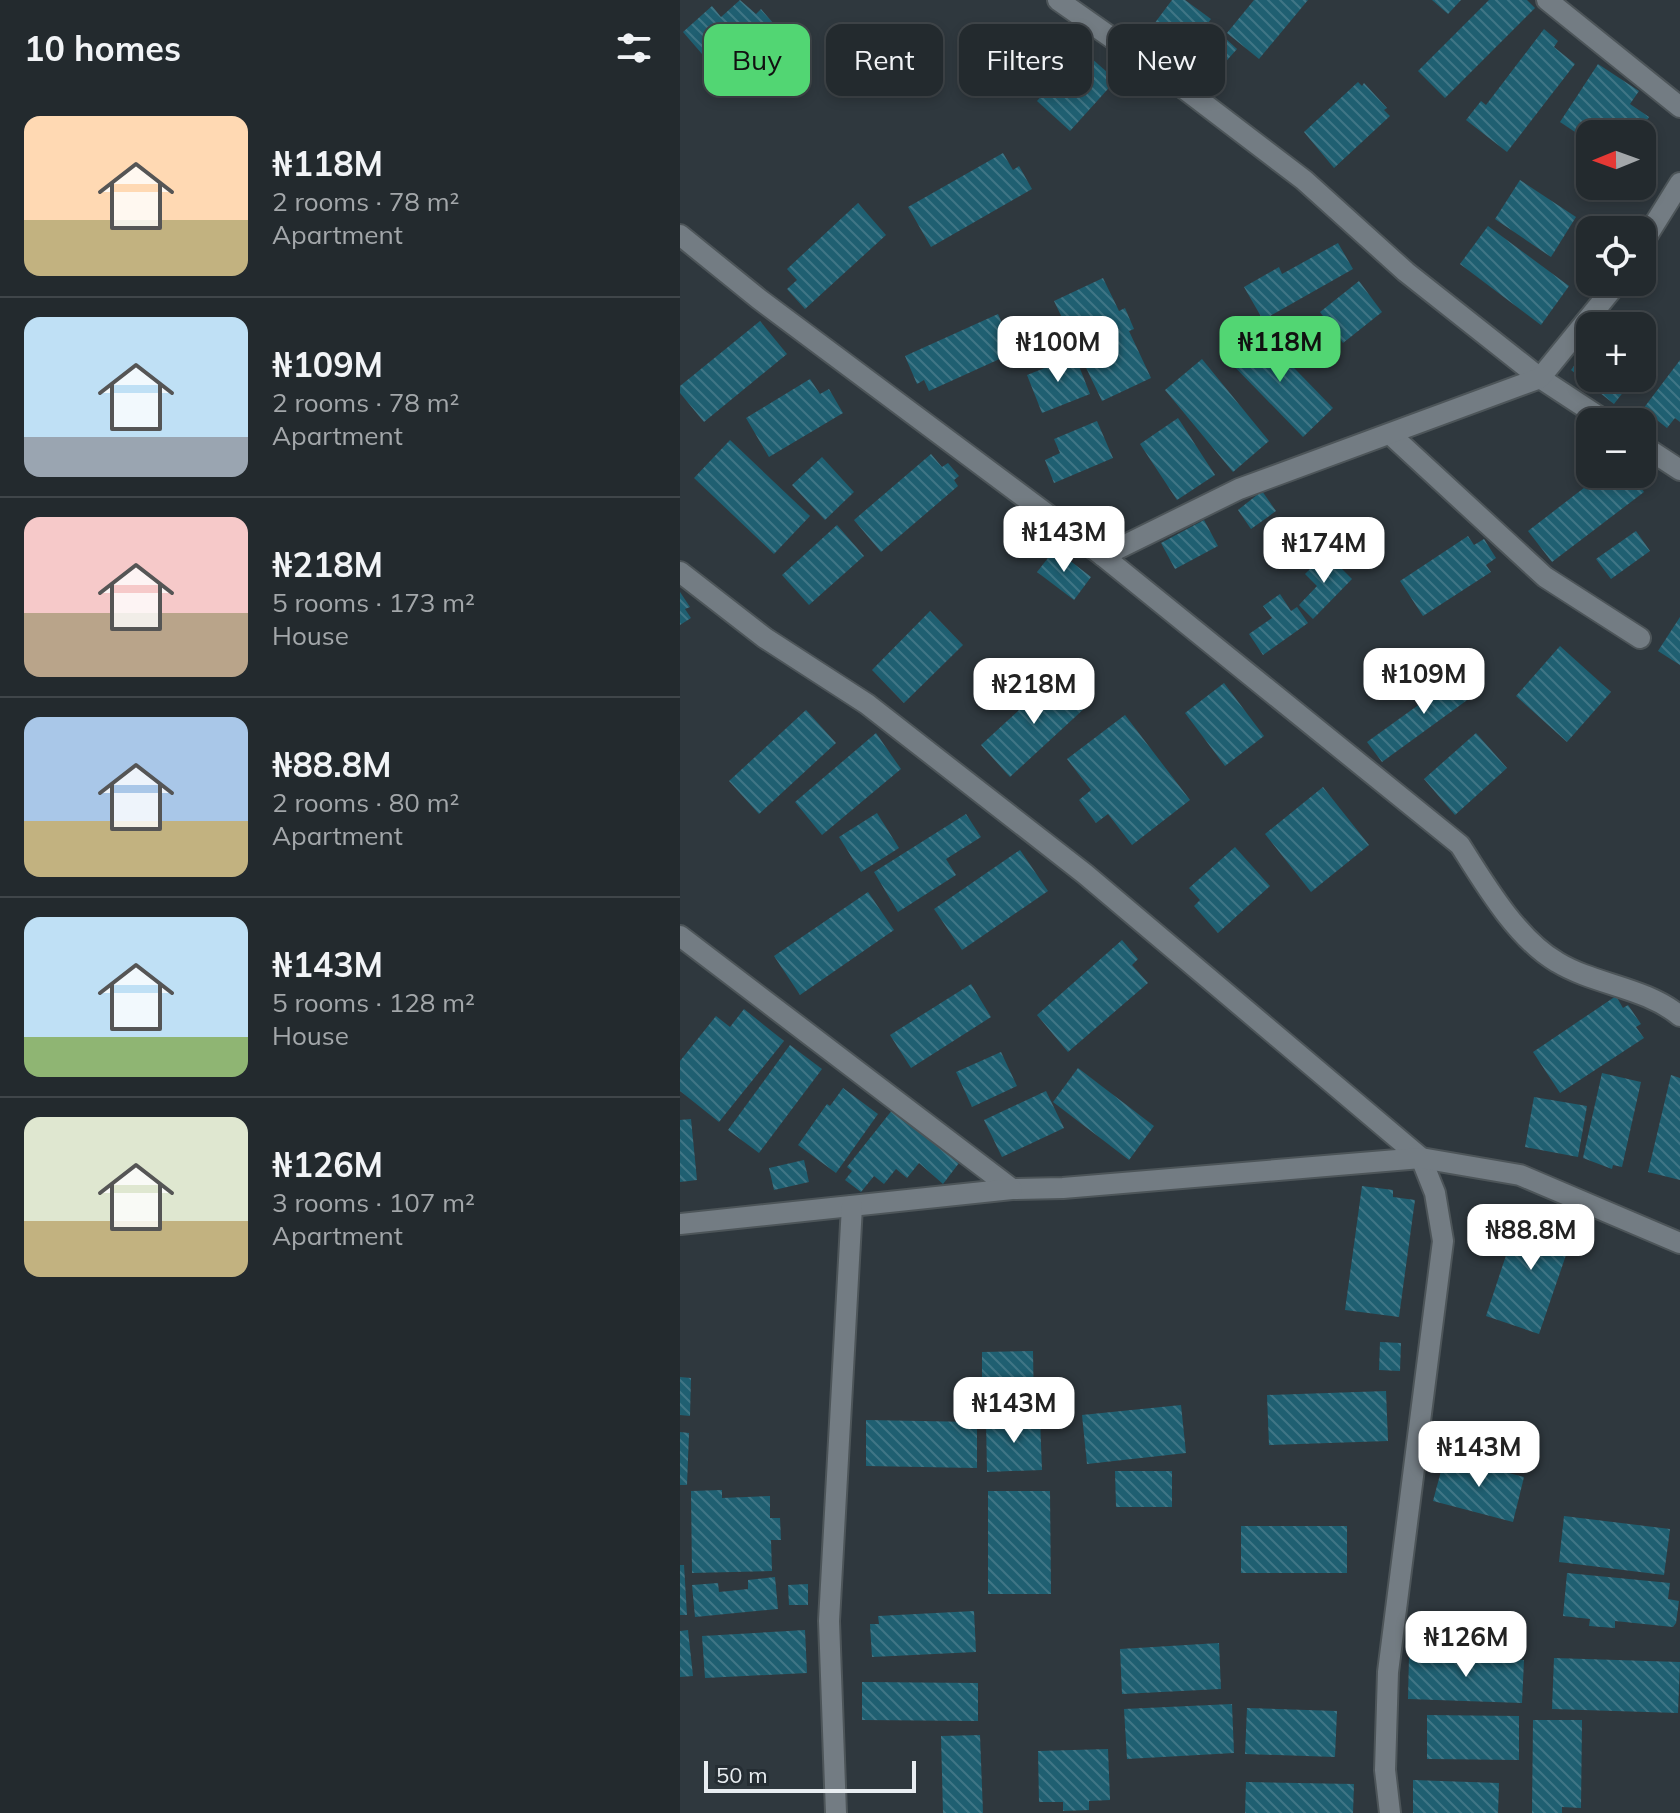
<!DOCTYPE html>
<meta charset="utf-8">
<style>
body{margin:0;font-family:Mulish,sans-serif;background:#2b3236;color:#f1f3f6;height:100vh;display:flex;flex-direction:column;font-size:30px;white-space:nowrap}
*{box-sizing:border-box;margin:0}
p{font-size:26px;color:#a3a7aa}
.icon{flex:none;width:44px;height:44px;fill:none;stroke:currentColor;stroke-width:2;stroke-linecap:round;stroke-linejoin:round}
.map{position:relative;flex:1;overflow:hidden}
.side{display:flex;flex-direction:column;background:#232a2e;width:680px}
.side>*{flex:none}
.banner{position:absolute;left:24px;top:24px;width:760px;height:72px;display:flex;gap:16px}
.needle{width:52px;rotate:269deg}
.tools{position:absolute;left:896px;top:120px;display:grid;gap:16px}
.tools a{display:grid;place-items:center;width:80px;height:80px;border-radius:16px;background:#232a2e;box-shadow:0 4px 12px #0003,0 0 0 2px #40464a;font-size:40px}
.scale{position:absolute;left:24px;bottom:20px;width:212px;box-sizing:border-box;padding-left:8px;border:4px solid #e8edf1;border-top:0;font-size:22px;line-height:28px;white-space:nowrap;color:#e8edf1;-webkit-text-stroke:6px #252d33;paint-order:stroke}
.price{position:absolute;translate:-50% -68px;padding:0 18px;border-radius:16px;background:#fff;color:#222;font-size:26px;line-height:52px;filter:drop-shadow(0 2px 4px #0008)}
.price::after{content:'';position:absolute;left:50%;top:48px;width:24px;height:18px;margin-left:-12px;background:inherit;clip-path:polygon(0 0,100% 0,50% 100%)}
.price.on{background:#52d673;color:#111}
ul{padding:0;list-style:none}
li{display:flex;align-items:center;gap:24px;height:200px;padding:0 24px}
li+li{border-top:2px solid #40464a}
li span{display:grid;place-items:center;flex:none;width:224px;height:160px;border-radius:16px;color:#555}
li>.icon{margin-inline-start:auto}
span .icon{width:96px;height:96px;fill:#fffc;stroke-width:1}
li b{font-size:34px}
h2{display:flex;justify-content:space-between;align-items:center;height:96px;padding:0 24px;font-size:34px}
.pill{padding:0 28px;border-radius:16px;background:#232a2e;box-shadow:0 4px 12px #0003,0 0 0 2px #40464a;font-size:28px;line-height:72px}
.pill.on{background:#52d673;color:#111}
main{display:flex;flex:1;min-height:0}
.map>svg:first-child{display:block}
</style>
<main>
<section class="side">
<h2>10 homes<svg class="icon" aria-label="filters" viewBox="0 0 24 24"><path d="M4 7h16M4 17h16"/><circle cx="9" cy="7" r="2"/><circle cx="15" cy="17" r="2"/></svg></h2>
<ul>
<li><span style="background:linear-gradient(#ffd9b3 65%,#c2b280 0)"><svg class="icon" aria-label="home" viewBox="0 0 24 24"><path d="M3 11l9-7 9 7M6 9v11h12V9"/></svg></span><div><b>₦118M</b><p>2 rooms · 78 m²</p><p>Apartment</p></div></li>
<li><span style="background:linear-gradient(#bfe0f5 75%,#9aa5b1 0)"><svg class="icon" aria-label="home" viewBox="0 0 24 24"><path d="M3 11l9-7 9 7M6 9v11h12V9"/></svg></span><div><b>₦109M</b><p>2 rooms · 78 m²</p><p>Apartment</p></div></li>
<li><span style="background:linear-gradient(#f6c9c9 60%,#b9a48a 0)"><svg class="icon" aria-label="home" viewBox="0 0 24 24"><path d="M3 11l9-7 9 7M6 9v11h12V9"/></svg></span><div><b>₦218M</b><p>5 rooms · 173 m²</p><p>House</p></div></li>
<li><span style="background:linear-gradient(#a9c7e8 65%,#c2b280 0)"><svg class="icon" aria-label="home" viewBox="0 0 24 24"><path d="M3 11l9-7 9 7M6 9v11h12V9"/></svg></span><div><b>₦88.8M</b><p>2 rooms · 80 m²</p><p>Apartment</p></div></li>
<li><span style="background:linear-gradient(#bfe0f5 75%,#8fb573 0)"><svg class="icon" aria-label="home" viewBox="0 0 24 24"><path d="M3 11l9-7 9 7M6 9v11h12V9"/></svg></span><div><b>₦143M</b><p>5 rooms · 128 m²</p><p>House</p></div></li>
<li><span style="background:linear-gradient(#dfe7d0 65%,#c2b280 0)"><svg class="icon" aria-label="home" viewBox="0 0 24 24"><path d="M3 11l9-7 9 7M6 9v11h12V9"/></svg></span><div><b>₦126M</b><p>3 rooms · 107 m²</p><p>Apartment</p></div></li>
</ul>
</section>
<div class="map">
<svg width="1000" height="1813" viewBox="0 0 1000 1813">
<defs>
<pattern id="building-back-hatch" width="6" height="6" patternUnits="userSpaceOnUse" patternTransform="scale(2)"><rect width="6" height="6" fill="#1f5f71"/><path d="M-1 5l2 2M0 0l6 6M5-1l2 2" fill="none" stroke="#407686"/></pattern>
</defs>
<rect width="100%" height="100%" fill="#2f383e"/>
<g fill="url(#building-back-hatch)">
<path d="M60,0L76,14L81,9L93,23L72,42L88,61L54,91L3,32L32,6L41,17Z"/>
<path d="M492,0H505L531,19L503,57L468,32Z"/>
<path d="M574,0H628L579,59L547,33Z"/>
<path d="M752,0H781L768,14Z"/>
<path d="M809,0H847L855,8L765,98L738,71Z"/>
<path d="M864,29L878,41L874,47L895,64L827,152L786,120L801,101L806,105Z"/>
<path d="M544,37L557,49L541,67L528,55Z"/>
<path d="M402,50L436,80L390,131L357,101Z"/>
<path d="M918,64L959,91L950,104L969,117L958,134H910V142L880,122Z"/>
<path d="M678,82L682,86L684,83L707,108L704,110L710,116L654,168L624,132Z"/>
<path d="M323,153L333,170L339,166L352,189L251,247L228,207Z"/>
<path d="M840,180L896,217L871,257L815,219Z"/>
<path d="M178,203L206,235L125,309L107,289L117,280L107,269Z"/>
<path d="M808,226L889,286L861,325L780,264Z"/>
<path d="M658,243L673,269L583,320L564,287L599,267L602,274Z"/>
<path d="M423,278L439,311L445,308L454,329L449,331L471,378L422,401L374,301Z"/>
<path d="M679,281L702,312L663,343L640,312Z"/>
<path d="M318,314L335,352L249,391L244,380L237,384L225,356Z"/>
<path d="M80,321L107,354L24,422L0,393V386Z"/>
<path d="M577,330L653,408L623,437L548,360Z"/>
<path d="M905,351L910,355V378H938L948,386L934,404L891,370Z"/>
<path d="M395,356L410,394L362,413L347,375Z"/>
<path d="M522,359L589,441L553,472L485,390Z"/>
<path d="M1000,360V422L995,418L987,428L963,409Z"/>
<path d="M130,379L140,394L149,389L163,413L89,457L66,418Z"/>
<path d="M498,418L535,475L497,500L460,444Z"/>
<path d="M417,421L433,458L374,483L365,460L380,453L374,439Z"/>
<path d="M50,440L130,516L94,554L14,478Z"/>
<path d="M251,454L262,467L268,463L279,476L274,480L278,486L201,552L174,520Z"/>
<path d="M142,457L174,492L145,520L112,485Z"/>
<path d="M922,474L952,475L964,492L872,562L848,531Z"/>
<path d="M582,491L596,511L571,529L558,510Z"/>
<path d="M524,520L538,546L495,569L481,543Z"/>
<path d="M157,525L184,556L129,605L102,575Z"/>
<path d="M956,531L970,551L931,579L916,559Z"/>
<path d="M788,536L794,545L804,539L816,558L806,565L811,572L743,616L720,581Z"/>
<path d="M375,549L411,577L394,600L357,572Z"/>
<path d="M646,553L672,579L633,619L619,605L637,586L625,574Z"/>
<path d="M0,592L10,607L5,609L11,618L0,625Z"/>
<path d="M600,594L611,611L617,607L628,623L583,655L569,634L592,618L583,606Z"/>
<path d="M250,611L283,645L224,703L192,670Z"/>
<path d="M1000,617V665L978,651Z"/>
<path d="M880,646L931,692L887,742L836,696Z"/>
<path d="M787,670L801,690L702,762L687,742Z"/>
<path d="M378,674L407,706L330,777L301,745Z"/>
<path d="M544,683L584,736L545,766L505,713Z"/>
<path d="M126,710L156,743L79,814L49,781Z"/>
<path d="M445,715L510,800L452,845L428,814L416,823L399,800L411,790L387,759Z"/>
<path d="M196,733L221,769L142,835L115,802Z"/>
<path d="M796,733L827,768L775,815L744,779Z"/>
<path d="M643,787L689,845L631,892L585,834Z"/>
<path d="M197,813L219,848L181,872L159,837Z"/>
<path d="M286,814L301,837L266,859L276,875L218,912L194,872Z"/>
<path d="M555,847L590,886L538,933L514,906L520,900L509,888Z"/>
<path d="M340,850L368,891L282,950L254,909Z"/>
<path d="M188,892L214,930L120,995L94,956Z"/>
<path d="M442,940L458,959L452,965L468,983L388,1052L357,1015Z"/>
<path d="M291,984L311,1017L231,1068L210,1035Z"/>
<path d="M936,996L943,1008L948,1005L961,1024L956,1027L964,1038L880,1093L853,1052Z"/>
<path d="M64,1009L104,1041L39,1122L0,1091V1061L36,1016L50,1027Z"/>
<path d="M110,1045L142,1069L79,1153L48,1130Z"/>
<path d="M321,1052L337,1086L292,1107L276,1072Z"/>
<path d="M398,1068L474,1126L449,1160L373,1102Z"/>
<path d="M922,1073L961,1082L942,1167L933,1165L932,1169L903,1158Z"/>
<path d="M991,1075L1000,1078V1180L968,1172Z"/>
<path d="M163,1088L198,1114L156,1173L118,1145L147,1104L150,1106Z"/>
<path d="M366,1091L384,1128L322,1157L304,1120Z"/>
<path d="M854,1097L907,1106L898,1157L845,1147Z"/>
<path d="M213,1109L279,1163L263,1184L239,1163L227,1178L216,1169L204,1184L194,1176L181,1192L165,1180L172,1171L167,1167Z"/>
<path d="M11,1119L17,1180L0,1182V1120Z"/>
<path d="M124,1160L129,1182L94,1190L89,1168Z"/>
<path d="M682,1186L713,1190V1197L735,1200L719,1317L665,1310Z"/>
<path d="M840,1213L871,1224L875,1215L897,1223L859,1334L806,1316Z"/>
<path d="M700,1342L721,1343L720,1371L699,1370Z"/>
<path d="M353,1351L354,1412H302V1352Z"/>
<path d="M0,1377L11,1378L10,1416L0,1415Z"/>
<path d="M706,1391L708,1441L589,1445L587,1395Z"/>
<path d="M501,1405L506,1453L407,1464L402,1415Z"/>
<path d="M360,1419L362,1470L307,1472L306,1420Z"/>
<path d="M186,1420L297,1422V1468L186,1466Z"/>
<path d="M0,1432L9,1433L7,1485H0Z"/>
<path d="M765,1456L844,1477L833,1522L753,1501Z"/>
<path d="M435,1471H492V1507H436Z"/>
<path d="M42,1490V1498L90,1496V1518H100L101,1540H91L92,1571L12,1573L11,1491Z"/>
<path d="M308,1491H370L371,1594H308Z"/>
<path d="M884,1516L990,1529L984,1575L879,1562Z"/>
<rect x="561" y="1526" width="106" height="47"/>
<path d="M0,1565H4L7,1615H0Z"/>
<path d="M887,1573L990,1583L988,1599L999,1601L996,1623L993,1627L935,1621V1628L909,1626L910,1619L883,1616Z"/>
<path d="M95,1577L98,1609L15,1617L12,1585L38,1583L39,1592L68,1589V1580Z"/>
<path d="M128,1584V1605H109L108,1585Z"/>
<path d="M294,1611L296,1652L192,1657L190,1624H199L198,1616Z"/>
<path d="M8,1630L13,1676L0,1677V1631Z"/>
<path d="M125,1630L127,1673L25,1678L22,1636Z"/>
<path d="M539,1643L541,1689L442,1694L440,1649Z"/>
<path d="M729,1656L844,1660L842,1703L728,1699Z"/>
<path d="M874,1658L1000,1662L998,1713L872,1709Z"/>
<path d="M182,1682L298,1683V1721L182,1720Z"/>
<path d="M552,1704L554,1753L447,1759L444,1709Z"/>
<path d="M567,1708L657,1711L655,1757L565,1754Z"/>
<path d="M747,1715L839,1716V1760L747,1759Z"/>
<path d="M853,1720H902L901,1808L882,1807V1813H852Z"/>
<path d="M300,1735L303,1813H263L261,1736Z"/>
<path d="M428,1749L430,1800L409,1801V1810L383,1811V1802H359L358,1751Z"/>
<path d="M733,1780L819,1783L818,1813H733Z"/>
<path d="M566,1782L674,1784L673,1813H565Z"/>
</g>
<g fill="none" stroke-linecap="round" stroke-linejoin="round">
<defs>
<g id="street">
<path d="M378,0L506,90L624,180L726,272L860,378L927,422"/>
<path d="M867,0L1000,107"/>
<path d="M0,235L79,299L423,556L780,845C804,883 837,939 877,962C915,985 965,987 1000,1016"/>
<path d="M962,244L1000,183"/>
<path d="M710,434L865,577L960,638"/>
<path d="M962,445L1000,470"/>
<path d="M423,556L559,489L860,378L938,282"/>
<path d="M0,572L85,638L187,704L405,874L741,1158L755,1193L763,1241L708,1672L705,1770L710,1813"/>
<path d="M0,936L332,1189L383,1188L741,1158L840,1175L1000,1243"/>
<path d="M0,1224L332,1189"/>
<path d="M156,1813L149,1621L172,1206"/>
</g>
</defs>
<use href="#street" stroke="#4d5559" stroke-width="24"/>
<use href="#street" stroke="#737c83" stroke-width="20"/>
</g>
</svg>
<div class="tools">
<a><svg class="needle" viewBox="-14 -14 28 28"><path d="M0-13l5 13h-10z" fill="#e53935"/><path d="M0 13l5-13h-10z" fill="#a3a7aa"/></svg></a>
<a><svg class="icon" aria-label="locate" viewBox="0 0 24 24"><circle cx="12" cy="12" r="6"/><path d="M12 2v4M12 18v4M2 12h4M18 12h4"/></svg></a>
<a>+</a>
<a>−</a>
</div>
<div class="scale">50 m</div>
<b class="price" style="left:378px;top:384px">₦100M</b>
<b class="price on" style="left:600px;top:384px">₦118M</b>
<b class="price" style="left:384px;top:574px">₦143M</b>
<b class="price" style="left:644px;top:585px">₦174M</b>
<b class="price" style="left:744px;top:716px">₦109M</b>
<b class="price" style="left:354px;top:726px">₦218M</b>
<b class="price" style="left:851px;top:1272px">₦88.8M</b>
<b class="price" style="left:334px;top:1445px">₦143M</b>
<b class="price" style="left:799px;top:1489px">₦143M</b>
<b class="price" style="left:786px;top:1679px">₦126M</b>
<div class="banner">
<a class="pill on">Buy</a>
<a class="pill">Rent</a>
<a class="pill">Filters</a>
<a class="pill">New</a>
</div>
</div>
</main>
